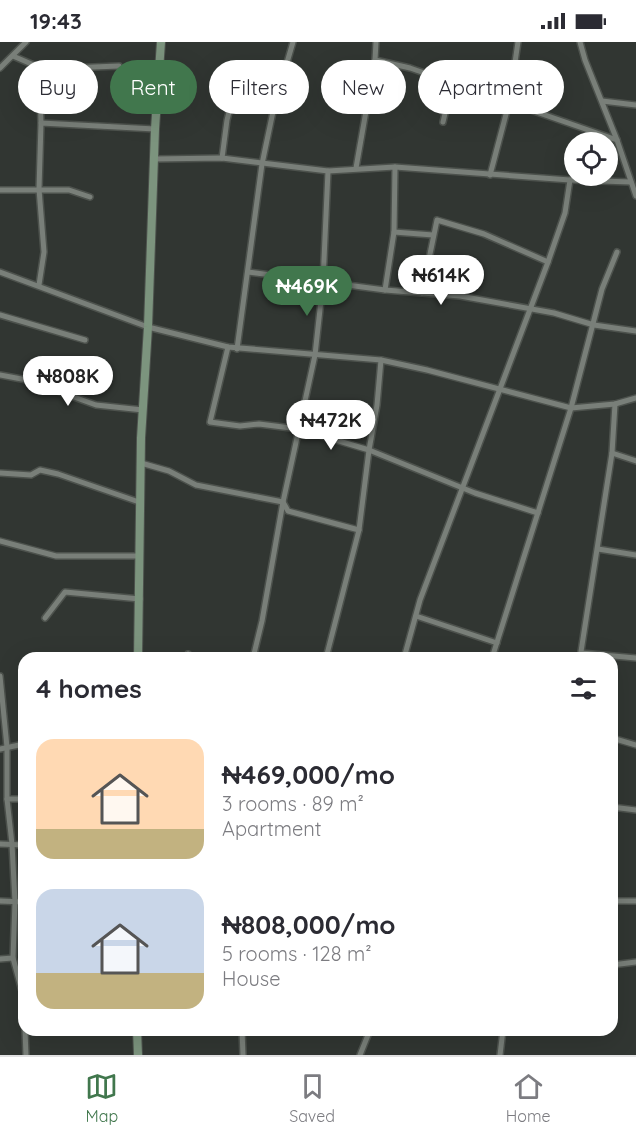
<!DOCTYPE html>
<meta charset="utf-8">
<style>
body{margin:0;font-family:Quicksand,sans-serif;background:#f2f2f3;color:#2b2b33;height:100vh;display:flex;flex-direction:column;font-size:22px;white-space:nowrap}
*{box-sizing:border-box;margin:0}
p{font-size:20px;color:#7c7c81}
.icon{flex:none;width:33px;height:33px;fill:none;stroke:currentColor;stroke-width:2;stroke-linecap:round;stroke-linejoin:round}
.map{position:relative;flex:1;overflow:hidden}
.details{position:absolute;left:18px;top:610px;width:600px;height:384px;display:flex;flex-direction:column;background:#fff;border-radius:18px;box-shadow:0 6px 24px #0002}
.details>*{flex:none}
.guide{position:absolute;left:18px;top:18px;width:600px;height:54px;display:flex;gap:12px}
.buttons{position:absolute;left:564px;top:90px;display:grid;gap:12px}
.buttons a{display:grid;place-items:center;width:54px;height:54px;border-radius:50%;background:#fff;box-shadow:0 6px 24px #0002;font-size:30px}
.price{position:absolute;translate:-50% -51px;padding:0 14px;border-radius:21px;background:#fff;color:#222;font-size:20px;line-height:39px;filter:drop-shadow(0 2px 3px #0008)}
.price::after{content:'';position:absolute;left:50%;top:36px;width:18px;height:14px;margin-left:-9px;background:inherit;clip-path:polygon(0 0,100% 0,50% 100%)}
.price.active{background:#41774d;color:#fff}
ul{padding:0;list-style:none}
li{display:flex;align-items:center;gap:18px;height:150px;padding:0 18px}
li span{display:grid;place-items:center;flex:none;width:168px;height:120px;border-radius:18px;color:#555}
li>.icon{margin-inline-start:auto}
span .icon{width:72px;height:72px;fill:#fffc;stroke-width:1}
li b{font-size:26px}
h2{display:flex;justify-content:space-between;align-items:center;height:72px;padding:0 18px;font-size:26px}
.chip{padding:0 21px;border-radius:27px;background:#fff;box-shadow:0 6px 24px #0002;font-size:21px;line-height:54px}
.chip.active{background:#41774d;color:#fff}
.status{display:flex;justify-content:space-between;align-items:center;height:42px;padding:0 30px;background:#fff;direction:ltr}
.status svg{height:16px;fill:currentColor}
.menu{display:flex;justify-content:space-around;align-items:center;height:84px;border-top:2px solid #e1e1e2;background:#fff;font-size:16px;color:#7c7c81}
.menu a{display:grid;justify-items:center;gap:3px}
.menu .active{color:#41774d}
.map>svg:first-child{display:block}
</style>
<div class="status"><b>19:43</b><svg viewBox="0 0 49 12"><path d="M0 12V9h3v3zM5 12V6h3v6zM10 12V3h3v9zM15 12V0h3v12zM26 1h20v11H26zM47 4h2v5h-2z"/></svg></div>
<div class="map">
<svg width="636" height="1013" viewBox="0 0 636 1013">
<rect width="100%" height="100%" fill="#313632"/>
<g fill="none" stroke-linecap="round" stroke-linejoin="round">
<defs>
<g id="street">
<path d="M580,0L585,18L617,98L636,154"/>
<path d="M13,14L43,27L119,24"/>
<path d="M375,18L410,26L617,98"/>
<path d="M0,26L26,0"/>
<path d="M602,59L636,63"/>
<path d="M443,80L452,42"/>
<path d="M41,81L40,51L43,27"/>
<path d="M222,116L227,78L239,31"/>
<path d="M154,117L222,116L328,129L395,125L570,138L631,140"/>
<path d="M356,126L375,18L376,0"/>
<path d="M490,133L509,61L518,0"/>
<path d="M0,148H69L90,155"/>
<path d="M394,190L433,193"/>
<path d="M0,230L148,285L228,305L381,318L427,328L571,366L615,362L636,356"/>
<path d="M248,230L385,248L460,254L554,271L594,283L636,289"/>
<path d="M39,243L44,210L39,147L41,81L155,87"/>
<path d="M385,248L394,190L395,125"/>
<path d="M422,251L437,178L484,192L548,220"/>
<path d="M0,273L85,298"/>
<path d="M228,305L210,380L240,384L259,382L299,387L369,408L475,451L538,471"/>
<path d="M237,307L262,122L274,65L293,0"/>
<path d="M0,333L27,338L96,363L143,368"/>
<path d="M612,411L636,419"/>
<path d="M141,421L169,429L196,443L283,460L288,469L359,488"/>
<path d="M0,431L31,433L40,428L58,432L139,460"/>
<path d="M0,499L56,514H139"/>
<path d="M598,507L636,513"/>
<path d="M416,574L497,601"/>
<path d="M45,576L65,550L140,557"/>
<path d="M581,611L636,616"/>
<path d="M187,616L188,612"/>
<path d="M253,616L262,579L283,460L315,313L323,240L328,129"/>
<path d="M326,616L359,488L369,408L377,363L381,318"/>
<path d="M404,616L420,558L548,220L565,171L570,138"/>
<path d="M492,616L571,366L602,247L617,210"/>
<path d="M580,616L612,411L615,362"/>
<path d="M0,634L7,705V757L12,802L15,860L13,916L23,953L24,976"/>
<path d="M612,696L636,703"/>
<path d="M0,707L24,702"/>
<path d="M7,757H24"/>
<path d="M612,765L636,768"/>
<path d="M0,802L24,803"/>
<path d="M0,859L24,860"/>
<path d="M612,859H636"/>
<path d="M0,917L13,916"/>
<path d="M612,923L636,920"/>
<path d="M25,988L26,1013"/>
<path d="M242,988L243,1013"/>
<path d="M360,1013L370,988"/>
<path d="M500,1013L503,988"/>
</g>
<g id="secondary">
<path d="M138,616L141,396L148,285L155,87L161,0"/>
<path d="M137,988L138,1013"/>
</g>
</defs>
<use href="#street" stroke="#4d524d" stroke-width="8"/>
<use href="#secondary" stroke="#4d524d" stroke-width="10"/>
<use href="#street" stroke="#797f79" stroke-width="5"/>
<use href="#secondary" stroke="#7c947e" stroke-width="8"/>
</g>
</svg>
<div class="buttons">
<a><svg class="icon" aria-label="locate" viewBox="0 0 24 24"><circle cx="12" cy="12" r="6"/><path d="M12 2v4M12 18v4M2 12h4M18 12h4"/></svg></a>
</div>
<b class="price" style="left:441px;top:264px">₦614K</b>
<b class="price active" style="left:307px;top:275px">₦469K</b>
<b class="price" style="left:68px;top:365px">₦808K</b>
<b class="price" style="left:331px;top:409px">₦472K</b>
<div class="guide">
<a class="chip">Buy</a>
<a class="chip active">Rent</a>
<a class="chip">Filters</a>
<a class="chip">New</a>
<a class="chip">Apartment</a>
</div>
<section class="details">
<h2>4 homes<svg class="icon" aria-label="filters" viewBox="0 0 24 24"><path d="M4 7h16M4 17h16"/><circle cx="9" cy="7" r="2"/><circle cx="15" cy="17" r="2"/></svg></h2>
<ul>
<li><span style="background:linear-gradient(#ffd9b3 75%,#c2b280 0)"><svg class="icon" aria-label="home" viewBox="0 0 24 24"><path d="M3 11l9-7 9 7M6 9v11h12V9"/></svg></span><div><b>₦469,000/mo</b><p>3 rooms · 89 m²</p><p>Apartment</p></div></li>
<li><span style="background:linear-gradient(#c9d6e8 70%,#c2b280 0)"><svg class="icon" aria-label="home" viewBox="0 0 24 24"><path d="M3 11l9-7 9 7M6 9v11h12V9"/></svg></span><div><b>₦808,000/mo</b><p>5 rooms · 128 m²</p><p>House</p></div></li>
</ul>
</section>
</div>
<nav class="menu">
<a class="active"><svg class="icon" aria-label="map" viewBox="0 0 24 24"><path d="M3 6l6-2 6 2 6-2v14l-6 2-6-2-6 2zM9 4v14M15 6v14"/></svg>Map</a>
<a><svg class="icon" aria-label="saved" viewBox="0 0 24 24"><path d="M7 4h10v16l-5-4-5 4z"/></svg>Saved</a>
<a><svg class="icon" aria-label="home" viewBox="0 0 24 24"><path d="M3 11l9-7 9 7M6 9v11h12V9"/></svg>Home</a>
</nav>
